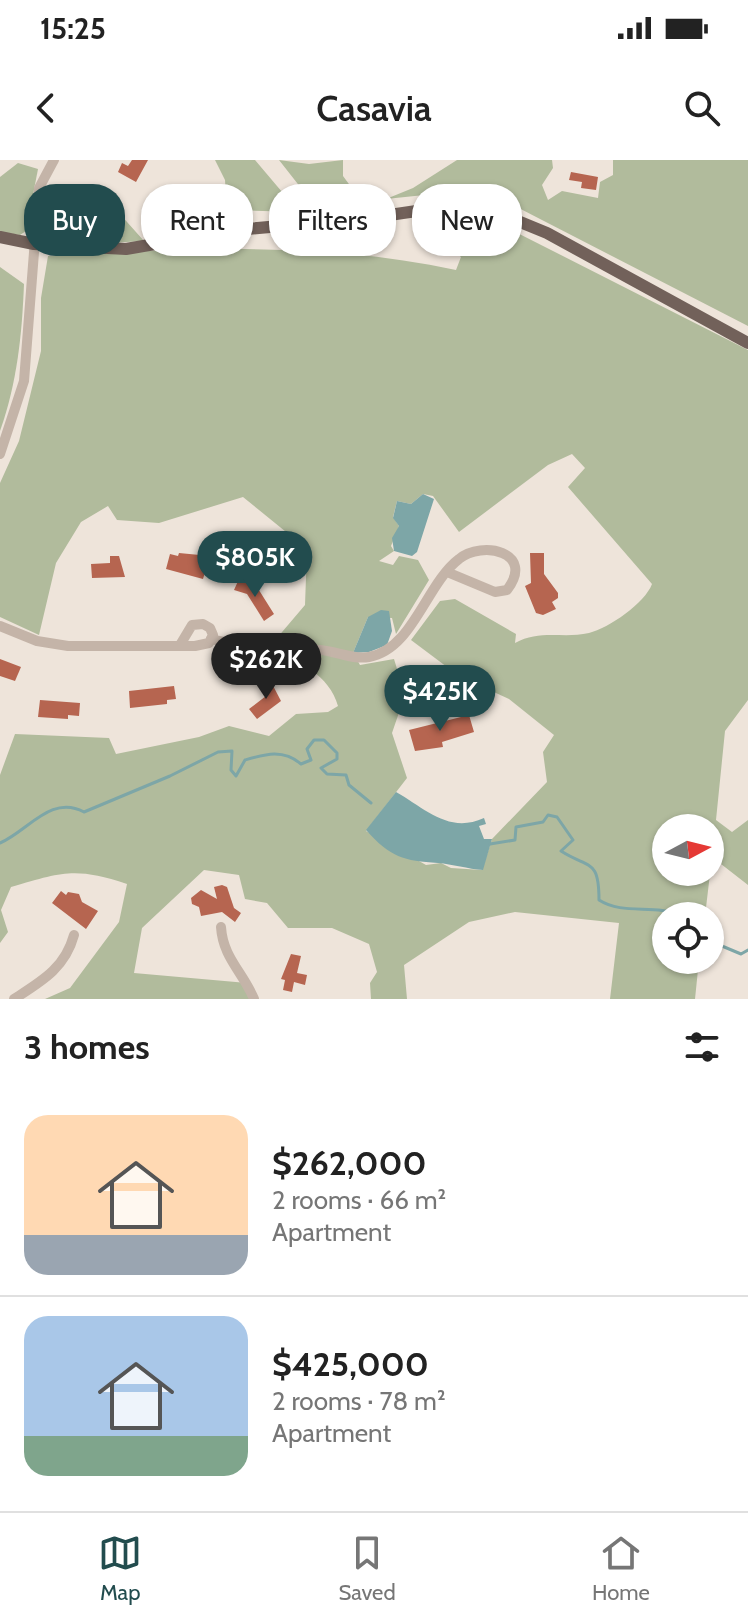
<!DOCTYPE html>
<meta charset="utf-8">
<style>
body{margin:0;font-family:Cabin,sans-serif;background:#f2f2f2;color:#222;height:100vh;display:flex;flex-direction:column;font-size:30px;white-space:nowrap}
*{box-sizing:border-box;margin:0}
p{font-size:26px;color:#767676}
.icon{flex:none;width:44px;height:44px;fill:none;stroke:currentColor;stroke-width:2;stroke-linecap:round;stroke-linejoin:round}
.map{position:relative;height:839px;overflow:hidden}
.sheet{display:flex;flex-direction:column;background:#fff;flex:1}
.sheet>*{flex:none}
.top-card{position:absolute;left:24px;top:24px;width:700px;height:72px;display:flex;gap:16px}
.needle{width:52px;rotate:83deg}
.buttons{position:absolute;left:652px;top:654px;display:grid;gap:16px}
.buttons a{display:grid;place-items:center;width:72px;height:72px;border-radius:50%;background:#fff;box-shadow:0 2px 6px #0004;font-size:40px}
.price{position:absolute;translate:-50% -68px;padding:0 18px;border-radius:28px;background:#224c4e;color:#fff;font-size:26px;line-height:52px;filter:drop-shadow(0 2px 4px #0008)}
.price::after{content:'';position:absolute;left:50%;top:48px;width:24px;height:18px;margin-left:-12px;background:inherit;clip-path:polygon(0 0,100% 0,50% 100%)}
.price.selected{background:#222;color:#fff}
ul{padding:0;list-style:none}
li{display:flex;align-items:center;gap:24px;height:200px;padding:0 24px}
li+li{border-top:2px solid #e0e0e0}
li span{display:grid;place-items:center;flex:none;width:224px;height:160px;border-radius:24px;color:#555}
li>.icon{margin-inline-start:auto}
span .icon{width:96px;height:96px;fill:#fffc;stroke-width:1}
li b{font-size:34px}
h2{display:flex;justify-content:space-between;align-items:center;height:96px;padding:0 24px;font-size:34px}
.tag{padding:0 28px;border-radius:32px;background:#fff;box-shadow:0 2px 6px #0004;font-size:28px;line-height:72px}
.tag.selected{background:#224c4e;color:#fff}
.status{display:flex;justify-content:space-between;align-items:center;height:56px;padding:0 40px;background:#fff;direction:ltr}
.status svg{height:22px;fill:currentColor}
header{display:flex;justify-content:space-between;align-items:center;height:104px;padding:0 24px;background:#fff;font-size:36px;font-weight:600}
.dock{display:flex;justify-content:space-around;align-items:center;height:112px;border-top:2px solid #e0e0e0;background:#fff;font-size:22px;color:#767676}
.dock a{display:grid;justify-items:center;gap:4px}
.dock .selected{color:#224c4e}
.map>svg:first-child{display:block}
</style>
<div class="status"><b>15:25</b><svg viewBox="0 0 49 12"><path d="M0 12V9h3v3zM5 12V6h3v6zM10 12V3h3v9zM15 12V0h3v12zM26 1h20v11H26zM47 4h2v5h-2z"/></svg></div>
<header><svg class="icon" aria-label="back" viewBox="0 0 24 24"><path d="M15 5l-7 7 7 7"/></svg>Casavia<svg class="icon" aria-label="search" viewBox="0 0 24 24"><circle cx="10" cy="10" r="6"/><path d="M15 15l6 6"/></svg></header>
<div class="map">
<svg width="748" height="839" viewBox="0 0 748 839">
<rect width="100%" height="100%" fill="#eee4da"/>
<g fill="#b1bb9c" fill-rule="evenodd">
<path d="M215,0H255L299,52L227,50L225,20Z"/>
<path d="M279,0L309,4L343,0V16L368,50L323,56Z"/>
<path d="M457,0H552L553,8L542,25L548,40L562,31L598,38L600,22L613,15V0H748V166L505,41L453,32L386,39L413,28Z"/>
<path d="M18,3L38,9L26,71L20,75L0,72V17Z"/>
<path d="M45,36L56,50L119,53L144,81L109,83L54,78L46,74L42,63Z"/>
<path d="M451,55L488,58L748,190V540L725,571L716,660L732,672L748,660V725L712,697L705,756H666V800H699L695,839H610L619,763L515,752L469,762L404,805L407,839H371L370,823L377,812L369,784L332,768H288L267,743L245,739L239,715L204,710L142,768L134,813L247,823L254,839H45L70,828L119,762L127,724C75,707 63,712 11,727L1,750L8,772L0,783V615L15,574L109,578L116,594L199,577L229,566L269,576L296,554L328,552L338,546C330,515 297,501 271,485L305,445L307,389L243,337L159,363L117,360L108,346L81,362L56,403L39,475L0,457V323L19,281L41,191V138L48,96C184,88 322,81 456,110L461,97L418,62ZM572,294L585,308L568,327L652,424C645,443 609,468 589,473C563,479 540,469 515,483L516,474L455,439L440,441L411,480L459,516L509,539L554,575L543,592L547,622L492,679L482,710L451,708L441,703L426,705L366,671L407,618L392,573L405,535L394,499L360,505L353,493L368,457L392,458L396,474L429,420L418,400L399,396L393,405L379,401L394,391L391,386L399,366L393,357L397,341L411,344L423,334L433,336L459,372L548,305ZM666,668H710V712H666Z"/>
<path d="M0,107L24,124C22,175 17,223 0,271Z"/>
</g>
<g fill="#7da6a7">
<path d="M423,334L434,339L417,392L412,396L394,391L392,378L399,366L393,358L397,341L411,344Z"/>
<path d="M381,450L389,451L392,471L387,485L369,492L353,493L368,457Z"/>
<path d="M396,632C426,649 449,674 484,658L486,664L479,666L484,679H492L483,710C468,709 452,704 438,703C404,701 390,697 366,670Z"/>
</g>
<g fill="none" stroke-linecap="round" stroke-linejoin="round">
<g stroke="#7da6a7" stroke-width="3">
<path d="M0,683C28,671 51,634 84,652L170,616L218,592L232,591L231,610L236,616L245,600C266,594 283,589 301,604L311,600L307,589L314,580H324L337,593V599L321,608L327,614L346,615L349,625L371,643"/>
<path d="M490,684L515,680L516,667L543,662L548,655L557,657L573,680L561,691C589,709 599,698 599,740C624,756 655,743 682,756"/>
<path d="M710,781L741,794L748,790"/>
</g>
</g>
<g fill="#b66550">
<path d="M132,0H148L136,22L118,12L122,3L128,6Z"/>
<path d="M571,12L598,17L596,30L581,28L582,22L569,20Z"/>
<path d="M179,393L210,396L203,419L166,409L170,394L178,396Z"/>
<path d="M530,393H544V414L558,433V438L552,442L556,449L543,455L536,453L525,426L531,423Z"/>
<path d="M110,396H119L125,417L92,418L91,404L110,403Z"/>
<path d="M239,419L257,427L274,454L264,461L247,434L234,430Z"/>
<path d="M0,499L21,507L15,521L0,516Z"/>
<path d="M270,520L281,541L257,559L249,549L266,536L260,528Z"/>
<path d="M174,526L176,539L167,540V544L130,548L129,531Z"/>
<path d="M40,540L80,543L79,556L68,555V559L38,557Z"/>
<path d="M469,555L474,572L442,582L443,587L415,591L409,570Z"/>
<path d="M222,725L227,727L234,748L241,753L235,762L222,752L201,756L199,747L192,744L191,738L201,730L217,739L214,727Z"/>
<path d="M61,731L66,735L68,732L79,734L82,742L98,751L86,769L52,743Z"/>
<path d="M291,794L301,796L297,813L307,815L305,825L294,822L292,832L283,830L285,820L281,819Z"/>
</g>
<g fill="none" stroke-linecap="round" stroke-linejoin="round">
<g stroke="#c4b4a8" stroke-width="10">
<path d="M0,294L24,221L39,28L54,0"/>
<path d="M0,466L37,481L68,486H195L209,483L213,475L210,468L203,464L192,465L180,485"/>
<path d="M211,479C248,488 282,489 320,490C336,491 352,500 369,497C413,489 426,424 459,399C482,380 536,392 507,430L495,432L447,412"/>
<path d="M221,767C223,798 243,812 254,839"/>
<path d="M14,839C42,821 65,808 74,775"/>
</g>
<path stroke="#72615a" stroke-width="12" d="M0,77L34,84L126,89L236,70L369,58L464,44L486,48L547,73L748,183"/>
</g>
</svg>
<div class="buttons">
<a><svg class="needle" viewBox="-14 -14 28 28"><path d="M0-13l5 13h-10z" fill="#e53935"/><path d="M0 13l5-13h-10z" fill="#767676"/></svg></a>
<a><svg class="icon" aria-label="locate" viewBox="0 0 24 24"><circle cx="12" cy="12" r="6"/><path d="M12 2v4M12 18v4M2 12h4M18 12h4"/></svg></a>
</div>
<b class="price" style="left:255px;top:439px">$805K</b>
<b class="price selected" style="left:266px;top:541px">$262K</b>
<b class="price" style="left:440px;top:573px">$425K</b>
<div class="top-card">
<a class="tag selected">Buy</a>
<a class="tag">Rent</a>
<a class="tag">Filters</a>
<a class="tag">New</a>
</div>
</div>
<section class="sheet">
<h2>3 homes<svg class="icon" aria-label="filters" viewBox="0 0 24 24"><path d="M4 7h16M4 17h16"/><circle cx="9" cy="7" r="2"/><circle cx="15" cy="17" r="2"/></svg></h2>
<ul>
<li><span style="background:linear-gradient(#ffd9b3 75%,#9aa5b1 0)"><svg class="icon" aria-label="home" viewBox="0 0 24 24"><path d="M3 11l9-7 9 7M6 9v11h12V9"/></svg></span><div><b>$262,000</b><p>2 rooms · 66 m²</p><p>Apartment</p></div></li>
<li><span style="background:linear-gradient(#a9c7e8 75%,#7fa58c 0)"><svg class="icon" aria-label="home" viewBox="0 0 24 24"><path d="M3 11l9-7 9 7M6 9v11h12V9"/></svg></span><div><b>$425,000</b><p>2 rooms · 78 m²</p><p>Apartment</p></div></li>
</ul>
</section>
<nav class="dock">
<a class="selected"><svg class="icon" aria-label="map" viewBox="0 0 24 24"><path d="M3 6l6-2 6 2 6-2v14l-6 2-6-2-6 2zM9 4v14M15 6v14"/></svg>Map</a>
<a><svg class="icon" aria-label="saved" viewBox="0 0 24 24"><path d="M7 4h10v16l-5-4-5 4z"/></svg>Saved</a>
<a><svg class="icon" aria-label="home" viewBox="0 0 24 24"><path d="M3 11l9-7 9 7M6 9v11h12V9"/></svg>Home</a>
</nav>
